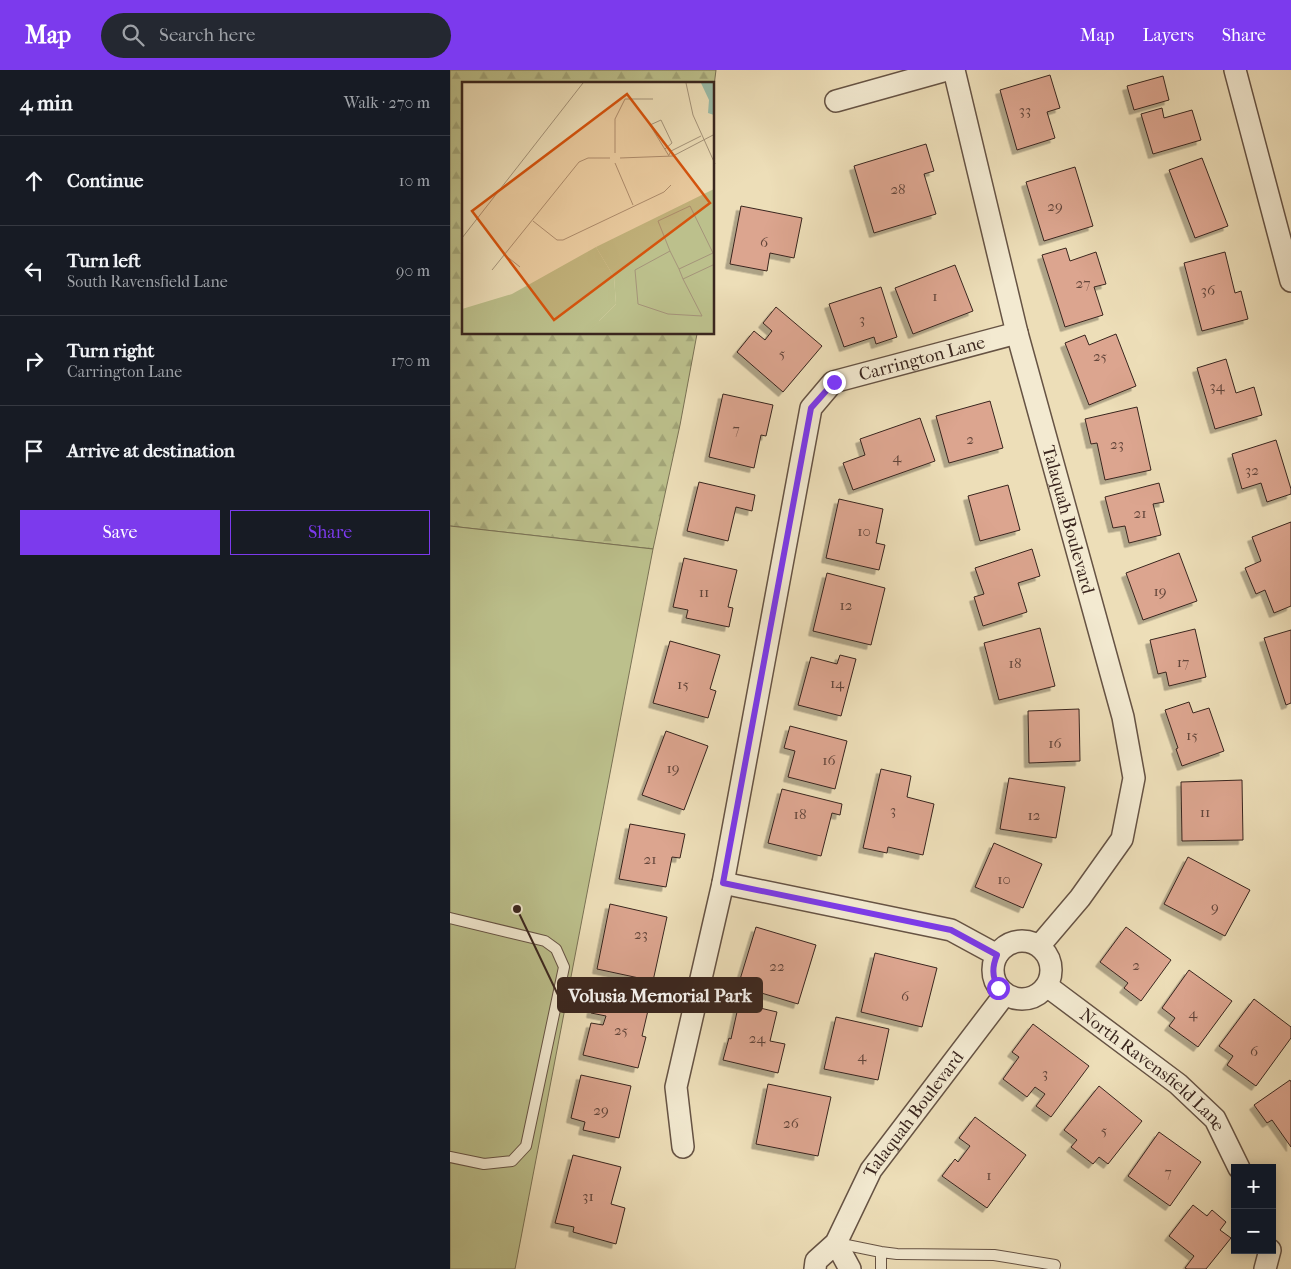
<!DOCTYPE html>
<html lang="en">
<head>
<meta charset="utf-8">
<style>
  :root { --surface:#171b24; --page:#242831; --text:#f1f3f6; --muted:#9ea1a6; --line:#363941; --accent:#7c3aed }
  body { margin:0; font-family:"IM FELL French Canon",serif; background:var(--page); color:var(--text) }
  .controls { position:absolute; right:15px; bottom:15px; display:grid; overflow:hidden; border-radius:0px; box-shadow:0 2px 12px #0003 }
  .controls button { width:45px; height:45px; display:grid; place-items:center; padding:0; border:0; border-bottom:1px solid var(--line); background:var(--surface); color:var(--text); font:25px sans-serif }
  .stop { position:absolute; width:15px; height:15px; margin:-11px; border:4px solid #7c3aed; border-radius:50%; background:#fff }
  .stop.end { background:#7c3aed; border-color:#fff; box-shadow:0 1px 5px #0008 }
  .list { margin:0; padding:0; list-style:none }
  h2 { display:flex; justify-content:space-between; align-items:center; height:65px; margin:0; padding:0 20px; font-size:21px }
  h2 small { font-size:16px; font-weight:400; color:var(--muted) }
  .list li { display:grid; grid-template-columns:32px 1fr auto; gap:15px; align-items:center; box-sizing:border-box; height:90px; padding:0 20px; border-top:1px solid var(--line) }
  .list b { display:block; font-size:19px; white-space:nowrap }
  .list p { margin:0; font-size:16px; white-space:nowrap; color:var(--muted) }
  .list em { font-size:16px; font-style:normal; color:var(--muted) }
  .actions { display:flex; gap:10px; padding:15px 20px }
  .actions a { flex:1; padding:11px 0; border:1px solid var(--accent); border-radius:0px; text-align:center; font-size:18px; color:var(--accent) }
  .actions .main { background:var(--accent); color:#fff }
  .icon { flex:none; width:28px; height:28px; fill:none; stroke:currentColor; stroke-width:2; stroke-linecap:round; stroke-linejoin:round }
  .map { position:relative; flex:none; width:841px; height:1199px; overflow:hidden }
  header { display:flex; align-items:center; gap:30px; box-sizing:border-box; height:70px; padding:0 25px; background:var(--accent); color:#fff }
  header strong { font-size:24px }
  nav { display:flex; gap:28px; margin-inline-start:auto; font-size:18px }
  .search { width:350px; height:45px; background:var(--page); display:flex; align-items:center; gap:12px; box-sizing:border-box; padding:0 18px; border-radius:28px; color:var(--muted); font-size:19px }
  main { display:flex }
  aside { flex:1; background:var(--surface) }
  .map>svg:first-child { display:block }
  .forest { fill:url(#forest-firs); stroke:#7a7255 }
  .green { fill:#bcc08c; stroke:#7a7255 }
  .building { fill:#dca58f; stroke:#39251e; filter:url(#shadow) }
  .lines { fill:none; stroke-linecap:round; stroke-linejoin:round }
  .service-casing { stroke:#665344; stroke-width:12 }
  .minor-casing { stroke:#665344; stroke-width:24 }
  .service { stroke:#f3ead1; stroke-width:10 }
  .minor { stroke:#f3ead1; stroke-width:21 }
  .route { stroke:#7c3aed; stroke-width:6 }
  .labels { text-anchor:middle; stroke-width:5; stroke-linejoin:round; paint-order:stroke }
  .number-label { font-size:15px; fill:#62453a }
  .street-label { font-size:18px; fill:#39251e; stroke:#f3ead1 }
  .inset-road { fill:none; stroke:#a5947a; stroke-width:1 }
  .view { fill:#d6540e; fill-opacity:0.15; stroke:#d6540e; stroke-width:2.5 }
  .inset-edge { fill:none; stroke:#39251e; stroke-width:2.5 }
  .leader { fill:none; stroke:#39251e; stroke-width:2 }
  .callout-dot { fill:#39251e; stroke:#f3ead1; stroke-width:2 }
  .callout { fill:#39251e; stroke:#39251e; stroke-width:2 }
  .callout-label { font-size:19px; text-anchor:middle; font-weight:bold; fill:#fff }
</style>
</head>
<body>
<header>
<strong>Map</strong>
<div class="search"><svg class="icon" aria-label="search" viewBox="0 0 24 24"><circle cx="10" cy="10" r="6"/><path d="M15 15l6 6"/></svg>Search here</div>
<nav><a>Map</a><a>Layers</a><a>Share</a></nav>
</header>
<main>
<aside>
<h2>4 min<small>Walk · 270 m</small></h2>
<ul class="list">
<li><svg class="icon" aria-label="ahead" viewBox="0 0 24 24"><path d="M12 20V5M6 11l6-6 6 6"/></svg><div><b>Continue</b></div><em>10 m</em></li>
<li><svg class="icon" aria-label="left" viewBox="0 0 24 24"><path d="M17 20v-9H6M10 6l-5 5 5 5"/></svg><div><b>Turn left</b><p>South Ravensfield Lane</p></div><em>90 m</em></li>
<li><svg class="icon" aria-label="right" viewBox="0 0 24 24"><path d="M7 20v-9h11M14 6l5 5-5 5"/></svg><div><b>Turn right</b><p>Carrington Lane</p></div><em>170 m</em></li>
<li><svg class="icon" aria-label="arrive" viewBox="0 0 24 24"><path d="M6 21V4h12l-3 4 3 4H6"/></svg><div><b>Arrive at destination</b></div></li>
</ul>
<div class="actions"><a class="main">Save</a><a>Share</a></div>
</aside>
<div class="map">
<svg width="841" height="1199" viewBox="0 0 841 1199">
  <defs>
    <pattern id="forest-firs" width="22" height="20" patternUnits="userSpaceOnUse" patternTransform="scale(1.25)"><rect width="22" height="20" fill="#bcc08c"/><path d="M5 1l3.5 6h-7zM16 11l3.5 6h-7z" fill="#a2a578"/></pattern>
    <filter id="shadow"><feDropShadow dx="-4.5" dy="4.5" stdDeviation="0" flood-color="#0004"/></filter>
  </defs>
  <rect width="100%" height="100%" fill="#eddeb8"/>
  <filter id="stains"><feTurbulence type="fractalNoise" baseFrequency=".004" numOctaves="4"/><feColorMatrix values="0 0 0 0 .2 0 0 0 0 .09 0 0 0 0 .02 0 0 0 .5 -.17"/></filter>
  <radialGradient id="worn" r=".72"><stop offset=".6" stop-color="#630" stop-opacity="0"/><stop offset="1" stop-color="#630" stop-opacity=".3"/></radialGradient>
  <!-- forest -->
  <path class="forest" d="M0,0h266l-2,16v-2h-250v250h233l-17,91 -27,124 -203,-23z"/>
  <!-- green -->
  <path class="green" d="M0,456l203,23 -138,720h-65z"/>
  <!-- building -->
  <path class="building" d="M600,5l10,33 -13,4 8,26 -38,12 -17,-60z
    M713,6l6,24 -35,10 -7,-24z
    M712,38l2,10 28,-8 9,30 -48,14 -12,-40z
    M476,74l8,27 -10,3 12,40 -62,19 -20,-67z
    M752,88l26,68 -33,12 -26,-68z
    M625,97l18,59 -49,15 -18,-59z
    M291,136l61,12 -8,40 -24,-5 -3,18 -37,-7z
    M616,178l4,13 26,-9 10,32 -12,3 9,28 -38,12 -23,-72z
    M775,182l10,41 6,-2 7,28 -46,12 -18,-68z
    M505,195l18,46 -60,23 -18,-46z
    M431,217l16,50 -21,7 -2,-7 -30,10 -15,-43z
    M326,237l46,39 -39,46 -46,-40 17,-21 11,9 7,-9 -9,-8z
    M666,264l20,52 -47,19 -24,-62 20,-8 4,10z
    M776,289l10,34 18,-6 8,28 -47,14 -18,-61z
    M273,324l50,11 -7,31 -5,-1 -7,33 -45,-11z
    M540,331l13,47 -54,15 -13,-47z
    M687,337l14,63 -46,10 -8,-37 -6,1 -6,-25z
    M470,348l15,43 -82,29 -10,-27 22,-8 -5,-16z
    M826,370l15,49v5l-24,8 -6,-19 -19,6 -10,-35z
    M249,412l56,13 -3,16 -16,-4 -8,34 -41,-10z
    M709,413l5,19 -11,2 8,31 -32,8 -4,-17 -12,2 -8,-31z
    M558,415l12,45 -40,11 -12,-45z
    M389,429l44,10 -7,34 9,2 -6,25 -53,-12z
    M841,452v84l-17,7 -9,-23 -9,4 -11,-26 16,-7 -9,-24z
    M582,479l8,27 -22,7 9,29 -44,14 -9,-29 10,-3 -9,-26z
    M729,483l18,48 -54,19 -17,-47z
    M234,488l53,12 -9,37 5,1 -4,19 -43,-9 2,-8 -15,-3z
    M377,503l58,15 -14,57 -58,-14z
    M590,558l15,58 -56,14 -15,-57z
    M745,559l11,48 -37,9 -3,-14 -8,2 -8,-34z
    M841,560v73l-5,2 -22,-67z
    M220,571l50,14 -10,34 6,2 -8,27 -55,-15z
    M390,585l16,4 -15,57 -43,-11 13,-48 26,7z
    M739,632l4,11 16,-5 15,43 -42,15 -6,-17 2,-1 -13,-38z
    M629,639l1,52 -51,2 -1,-52z
    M340,656l57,15 -12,48 -47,-12 7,-26 -11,-3z
    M216,661l42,15 -24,64 -42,-15z
    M431,699l30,7 -4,21 27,7 -11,51 -35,-8 -1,6 -24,-5z
    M559,708l56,9 -9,51 -56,-9z
    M792,710l1,60 -61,1 -1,-59z
    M332,719l60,15 -2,11 -8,-2 -11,43 -53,-13z
    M180,754l55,10 -5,24 -8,-1 -6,30 -47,-8z
    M544,773l48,21 -19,44 -48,-21z
    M738,787l62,33 -25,46 -61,-32z
    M160,834l57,13 -14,64 -56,-12z
    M306,857l60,18 -18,59 -60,-18z
    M676,857l45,33 -30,41 -17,-13 4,-5 -28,-21z
    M425,883l62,15 -15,59 -61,-15z
    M739,900l43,31 -34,46 -29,-21 6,-8 -13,-10z
    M147,919l53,13 -8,34 4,1 -8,31 -55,-13 8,-32 12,2 3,-9 -15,-3z
    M804,929l37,28v11l-35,48 -29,-21 6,-9 -14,-10z
    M289,933l38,9 -7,29 15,3 -7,29 -55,-13 6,-22 2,1z
    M386,947l53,12 -11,51 -54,-11z
    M583,954l56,42 -38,51 -15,-11 9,-12 -10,-7 -8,10 -24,-18 16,-22 -7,-5z
    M131,1005l50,11 -12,52 -36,-8 2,-8 -14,-4z
    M840,1010l1,2v65l-19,-27 -5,3 -13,-18z
    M318,1014l63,13 -13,59 -62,-12z
    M649,1016l43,35 -34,43 -9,-7 -6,7 -22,-17 6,-7 -13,-10z
    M525,1047l51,38 -39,53 -45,-32 13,-17 3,3 12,-16 -11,-8z
    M709,1062l42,30 -31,44 -42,-30z
    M123,1085l48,12 -10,37 14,4 -9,36 -43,-12 1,-5 -19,-4z
    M743,1135l14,11 5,-6 14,12 -6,8 11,8 -25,31h-19l-2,-1 9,-12 -25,-20z"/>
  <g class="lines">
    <!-- service casing -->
    <g class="service-casing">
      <path id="service" d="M0,848l95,23 11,8 8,18 -38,179 -14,15 -28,3 -34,-7
        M387,1173l44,9 16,2 97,1 61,10 -1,4
        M431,1199v-17"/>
    </g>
    <!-- minor casing -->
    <g class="minor-casing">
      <g id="minor">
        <path id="s1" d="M504,0l63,263 106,384 11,61 -12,61 -42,59 -40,47"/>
        <path d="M785,0l56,211"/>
        <path d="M386,31l111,-31"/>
        <path d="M273,813l228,47 46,25"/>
        <circle cx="572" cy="900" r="29"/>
        <path id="s2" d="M597,916l131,98 37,35 24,49"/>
        <path id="s3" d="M233,1077l-7,-60 47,-204 88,-475 22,-26 184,-49"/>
        <path d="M386,1173l14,26"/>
        <path id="s4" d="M365,1199l1,-8 20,-18 35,-73 134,-176"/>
        <path d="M815,1199l5,-19"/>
      </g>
    </g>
    <!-- service -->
    <use href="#service" class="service"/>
    <!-- minor -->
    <use href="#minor" class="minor"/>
  </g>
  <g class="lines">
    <!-- route -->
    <path class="route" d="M384,312l-23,26 -88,475 228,47 46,25c-5,12 -5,21 1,33"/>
  </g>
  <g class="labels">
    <!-- number labels -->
    <g class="number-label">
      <text x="575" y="45">33</text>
      <text x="448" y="124">28</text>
      <text x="605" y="141">29</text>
      <text x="314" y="177">6</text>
      <text x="633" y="218">27</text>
      <text x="758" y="225">36</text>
      <text x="485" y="231">1</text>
      <text x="412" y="254">3</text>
      <text x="332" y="288">5</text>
      <text x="650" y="291">25</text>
      <text x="767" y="321">34</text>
      <text x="286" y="364">7</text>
      <text x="520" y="374">2</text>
      <text x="667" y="379">23</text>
      <text x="447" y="392">4</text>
      <text x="802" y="405">32</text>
      <text x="690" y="448">21</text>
      <text x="414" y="466">10</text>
      <text x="710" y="526">19</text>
      <text x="254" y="527">11</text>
      <text x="396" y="540">12</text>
      <text x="733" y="597">17</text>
      <text x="565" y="598">18</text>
      <text x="387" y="618">14</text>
      <text x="233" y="619">15</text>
      <text x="742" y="670">15</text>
      <text x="605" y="678">16</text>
      <text x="379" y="695">16</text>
      <text x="223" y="703">19</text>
      <text x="443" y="745">3</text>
      <text x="755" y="747">11</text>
      <text x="350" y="749">18</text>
      <text x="584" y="750">12</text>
      <text x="200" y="794">21</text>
      <text x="554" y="814">10</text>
      <text x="765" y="842">9</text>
      <text x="191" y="869">23</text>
      <text x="686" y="900">2</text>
      <text x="327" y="901">22</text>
      <text x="455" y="931">6</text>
      <text x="743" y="948">4</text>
      <text x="171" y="965">25</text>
      <text x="307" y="973">24</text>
      <text x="804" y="986">6</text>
      <text x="412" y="991">4</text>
      <text x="595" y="1008">3</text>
      <text x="151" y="1045">29</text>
      <text x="341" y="1058">26</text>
      <text x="654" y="1065">5</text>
      <text x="718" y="1107">7</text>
      <text x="539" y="1110">1</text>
      <text x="138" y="1131">31</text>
    </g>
    <!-- street labels -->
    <g class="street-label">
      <text dy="6" stroke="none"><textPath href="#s3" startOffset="879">Carrington Lane</textPath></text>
      <text dy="6" stroke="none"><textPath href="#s1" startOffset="464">Talaquah Boulevard</textPath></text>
      <text dy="6" stroke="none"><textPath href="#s2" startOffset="135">North Ravensfield Lane</textPath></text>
      <text dy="6" stroke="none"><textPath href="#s4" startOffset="186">Talaquah Boulevard</textPath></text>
    </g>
  </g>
  <!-- overview -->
  <g transform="translate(12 12)">
    <rect width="252" height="252" fill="#eddeb8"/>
    <path d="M134,165l18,30 2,27 -17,17v13h-137v-25l50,-15z" fill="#bcc08c"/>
    <path d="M252,107v145h-115v-13l17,-17 -2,-27 -18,-30z" fill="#bcc08c"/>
    <path d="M239,1h13v32l-6,-2 1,-13z" fill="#9abdaa"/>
    <path class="inset-road" d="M224,1l7,32 22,49M203,67l7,-6 -11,-23 -11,5 19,31M153,71v-34l10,-20h28M207,73l2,-4 30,-15M158,76l53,-2 42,-22M153,81l18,42M71,139l24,19h6l101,-48 7,-7M0,156l121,-155M208,169l-12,-30 32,-15 23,47 -34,16 4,10 32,-15M43,173l15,12M217,187l-9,-18 -35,19 3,34 30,10 34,2 -19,-37M30,188l87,-108 9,-4h22"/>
    <path class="view" d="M165,12l83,109 -156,117 -82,-109z"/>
    <rect width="252" height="252" class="inset-edge"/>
  </g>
  <!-- callouts -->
  <path class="leader" d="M67 839L108 925"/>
  <circle class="callout-dot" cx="67" cy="839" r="5"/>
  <rect class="callout" x="108" y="908" width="204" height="34" rx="5"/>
  <g class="callout-label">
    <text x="210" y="932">Volusia Memorial Park</text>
  </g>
  <rect width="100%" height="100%" filter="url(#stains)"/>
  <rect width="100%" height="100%" fill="url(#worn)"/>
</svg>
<div class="controls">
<button>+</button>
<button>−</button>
</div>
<div class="stop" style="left:548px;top:918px"></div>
<div class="stop end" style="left:384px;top:312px"></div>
</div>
</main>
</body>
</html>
